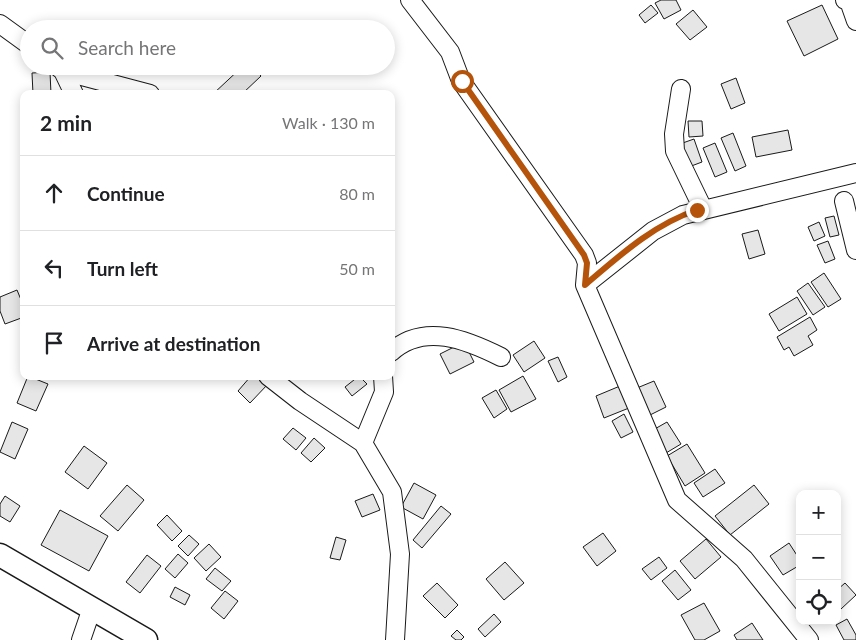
<!DOCTYPE html>
<html lang="en">
<head>
<meta charset="utf-8">
<style>
  :root { --surface:#fff; --page:#f2f2f2; --text:#202124; --muted:#757577; --line:#e0e0e0 }
  body { margin:0; font-family:Lato,sans-serif; background:var(--page); color:var(--text) }
  .controls { position:absolute; right:15px; bottom:15px; display:grid; overflow:hidden; border-radius:10px; box-shadow:0 2px 12px #0003 }
  .controls button { width:45px; height:45px; display:grid; place-items:center; padding:0; border:0; border-bottom:1px solid var(--line); background:var(--surface); color:var(--text); font:25px sans-serif }
  .stop { position:absolute; width:15px; height:15px; margin:-11px; border:4px solid #b45309; border-radius:50%; background:#fff }
  .stop.end { background:#b45309; border-color:#fff; box-shadow:0 1px 5px #0008 }
  .list { margin:0; padding:0; list-style:none }
  h2 { display:flex; justify-content:space-between; align-items:center; height:65px; margin:0; padding:0 20px; font-size:21px }
  h2 small { font-size:16px; font-weight:400; color:var(--muted) }
  .list li { display:grid; grid-template-columns:32px 1fr auto; gap:15px; align-items:center; box-sizing:border-box; height:75px; padding:0 20px; border-top:1px solid var(--line) }
  .list b { display:block; font-size:19px; white-space:nowrap }
  .list em { font-size:16px; font-style:normal; color:var(--muted) }
  .icon { flex:none; width:28px; height:28px; fill:none; stroke:currentColor; stroke-width:2; stroke-linecap:round; stroke-linejoin:round }
  .map { position:relative; flex:none; width:856px; height:640px; overflow:hidden }
  .search { position:absolute; background:var(--surface); box-shadow:0 2px 12px #0003; left:20px; top:20px; width:375px; height:55px; display:flex; align-items:center; gap:12px; box-sizing:border-box; padding:0 18px; border-radius:28px; color:var(--muted); font-size:19px }
  .panel { position:absolute; background:var(--surface); box-shadow:0 2px 12px #0003; left:20px; top:90px; width:375px; height:290px; border-radius:10px }
  .map>svg:first-child { display:block }
  .building { fill:#e6e6e6; stroke:#1a1a1a }
  .lines { fill:none; stroke-linecap:round; stroke-linejoin:round }
  .minor-casing { stroke:#1a1a1a; stroke-width:20 }
  .tertiary-casing { stroke:#1a1a1a; stroke-width:25 }
  .minor { stroke:#fff; stroke-width:18 }
  .tertiary { stroke:#fff; stroke-width:22 }
  .route { stroke:#b45309; stroke-width:6 }
</style>
</head>
<body>
<div class="map">
<svg width="856" height="640" viewBox="0 0 856 640">
  <rect width="100%" height="100%" fill="#fff"/>
  <!-- building -->
  <path class="building" d="M661,0h15l5,10 -17,9 -9,-16z
    M651,5l7,8 -13,10 -6,-8z
    M822,5l16,34 -34,17 -17,-35z
    M693,10l14,17 -17,13 -14,-16z
    M243,66h9l9,10 -19,18h-29z
    M50,72l1,22h-18l-1,-21z
    M736,78l9,25 -14,6 -10,-25z
    M688,121h14l1,15 -14,1z
    M788,130l4,20 -36,7 -4,-20z
    M733,133l13,33 -11,5 -14,-33z
    M694,139l8,23 -16,6 -9,-23z
    M715,143l12,29 -12,5 -12,-29z
    M834,216l5,19 -9,2 -5,-19z
    M819,222l6,14 -11,5 -6,-14z
    M758,230l7,24 -16,5 -7,-25z
    M828,241l7,18 -10,4 -8,-18z
    M824,273l17,26 -13,8 -17,-25z
    M808,283l17,24 -12,8 -16,-24z
    M17,290l7,17v10l-19,7 -5,-13v-14z
    M797,297l10,17 -28,17 -10,-17z
    M810,317l7,13 -9,6 5,9 -19,11 -5,-9 -5,3 -7,-13z
    M534,341l11,17 -21,14 -11,-17z
    M464,342l10,20 -24,12 -10,-20z
    M558,357l9,20 -9,5 -10,-21z
    M28,376l20,8 -12,27 -19,-8z
    M251,376h9l8,8 -18,19 -12,-12z
    M359,376l8,8 -15,12 -7,-9z
    M523,376l13,23 -25,13 -12,-22z
    M654,381l12,26 -16,8 -13,-27z
    M620,386l9,22 -25,10 -8,-22z
    M496,390l11,19 -13,9 -12,-20z
    M624,414l9,18 -12,6 -9,-17z
    M12,422l16,7 -13,30 -15,-7z
    M667,422l14,22 -15,9 -13,-23z
    M293,428l13,10 -10,12 -13,-11z
    M314,438l11,10 -14,14 -10,-9z
    M687,444l18,29 -20,13 -18,-30z
    M84,446l23,17 -19,26 -23,-17z
    M715,469l10,14 -22,14 -9,-14z
    M414,483l22,12 -13,24 -22,-12z
    M127,485l17,15 -26,31 -18,-15z
    M754,485l15,19 -39,31 -15,-19z
    M373,494l7,16 -18,7 -7,-16z
    M5,496l15,10 -10,16 -10,-6v-12z
    M441,506l10,8 -29,34 -9,-8z
    M60,510l48,26 -19,35 -48,-26z
    M167,515l15,16 -10,10 -15,-16z
    M603,533l13,18 -19,15 -14,-19z
    M189,535l10,9 -11,12 -10,-10z
    M336,537l10,3 -6,20 -10,-2z
    M706,539l15,18 -26,22 -15,-18z
    M789,543l11,17v5l-17,10 -13,-19z
    M209,544l12,13 -15,14 -12,-13z
    M178,554l10,9 -13,15 -10,-9z
    M147,555l14,11 -21,27 -14,-11z
    M659,557l8,11 -16,12 -9,-11z
    M505,562l19,21 -20,17 -18,-21z
    M215,568l16,13 -9,10 -16,-12z
    M675,570l16,20 -13,10 -16,-19z
    M437,583l21,22 -13,13 -22,-22z
    M845,583l11,12 -15,14 -4,-4v-15z
    M175,587l15,8 -5,10 -15,-8z
    M225,591l13,10 -14,18 -13,-11z
    M704,603l16,28 -16,9h-9l-14,-25z
    M494,614l7,8 -16,15 -7,-8z
    M847,619l9,16v5h-12l-8,-15z
    M752,623l11,17h-26l-3,-5z
    M457,630l7,7 -3,3h-5l-5,-4z"/>
  <g class="lines">
    <!-- minor casing -->
    <g class="minor-casing">
      <path id="minor" d="M410,0l40,52 11,29 123,174 3,8 -2,22 92,215 67,59 65,81
        M845,0l4,1 7,20
        M0,24l29,21
        M58,67l5,4 11,23
        M63,71l87,23
        M681,89l-7,45 1,17 28,58
        M844,201l12,49
        M585,285l68,-54 30,-16 173,-42
        M391,352c33,-30 76,-12 110,5
        M268,376l32,25 63,42 29,49 8,62 -5,86
        M363,443l21,-51 -1,-16
        M81,640l11,-32"/>
    </g>
    <!-- tertiary casing -->
    <g class="tertiary-casing">
      <path id="tertiary" d="M0,555l146,85"/>
    </g>
    <!-- minor -->
    <use href="#minor" class="minor"/>
    <!-- tertiary -->
    <use href="#tertiary" class="tertiary"/>
  </g>
  <g class="lines">
    <!-- route -->
    <path class="route" d="M462,81l122,174 3,8 -2,22c34,-29 69,-61 112,-75"/>
  </g>
</svg>
<div class="controls">
<button>+</button>
<button>−</button>
<button><svg class="icon" aria-label="locate" viewBox="0 0 24 24"><circle cx="12" cy="12" r="6"/><path d="M12 2v4M12 18v4M2 12h4M18 12h4"/></svg></button>
</div>
<div class="stop" style="left:462px;top:81px"></div>
<div class="stop end" style="left:697px;top:210px"></div>
<div class="search"><svg class="icon" aria-label="search" viewBox="0 0 24 24"><circle cx="10" cy="10" r="6"/><path d="M15 15l6 6"/></svg>Search here</div>
<section class="panel">
<h2>2 min<small>Walk · 130 m</small></h2>
<ul class="list">
<li><svg class="icon" aria-label="ahead" viewBox="0 0 24 24"><path d="M12 20V5M6 11l6-6 6 6"/></svg><div><b>Continue</b></div><em>80 m</em></li>
<li><svg class="icon" aria-label="left" viewBox="0 0 24 24"><path d="M17 20v-9H6M10 6l-5 5 5 5"/></svg><div><b>Turn left</b></div><em>50 m</em></li>
<li><svg class="icon" aria-label="arrive" viewBox="0 0 24 24"><path d="M6 21V4h12l-3 4 3 4H6"/></svg><div><b>Arrive at destination</b></div></li>
</ul>
</section>
</div>
</body>
</html>
